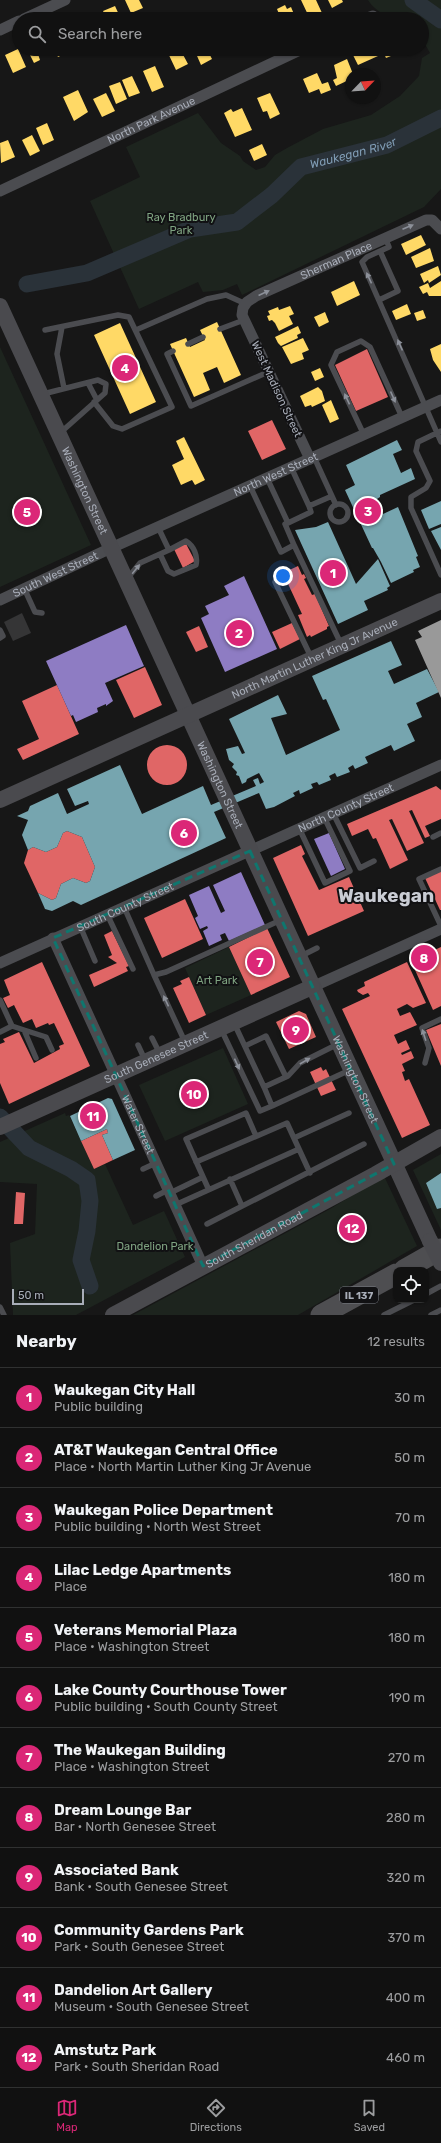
<!DOCTYPE html>
<html lang="en">
<head>
<meta charset="utf-8">
<style>
  :root { --surface:#111; --page:#1a1a1a; --text:#f1f3f6; --muted:#9c9d9f; --line:#303131; --accent:#db2777 }
  body { margin:0; font-family:Rubik,sans-serif; background:var(--page); color:var(--text) }
  .controls { position:absolute; right:12px; bottom:12px; display:grid; overflow:hidden; border-radius:8px; box-shadow:0 1px 3px #0004 }
  .controls button { width:36px; height:36px; display:grid; place-items:center; padding:0; border:0; border-bottom:1px solid var(--line); background:var(--surface); color:var(--text); font:20px sans-serif }
  .compass { position:absolute; left:345px; top:68px; width:36px; height:36px; border-radius:50%; background:var(--surface); box-shadow:0 1px 3px #0004; rotate:65deg }
  .scale { position:absolute; left:12px; bottom:10px; width:72px; box-sizing:border-box; padding-left:4px; border:2px solid #a8adb8; border-top:0; font-size:11px; line-height:14px; white-space:nowrap; color:#a8adb8; -webkit-text-stroke:3px #111113; paint-order:stroke }
  .you { position:absolute; left:283px; top:576px; width:14px; height:14px; margin:-10px; border:3px solid #fff; border-radius:50%; background:#1a73e8; box-shadow:0 0 0 6px #1a73e833 }
  .badge { display:grid; place-items:center; width:26px; height:26px; border-radius:50%; background:var(--accent); color:#fff; font-size:13px; font-weight:700 }
  .pin { position:absolute; translate:-50% -50%; border:2px solid #fff; box-shadow:0 1px 4px #0006 }
  .list { margin:0; padding:0; list-style:none }
  h2 { display:flex; justify-content:space-between; align-items:center; height:52px; margin:0; padding:0 16px; font-size:17px }
  h2 small { font-size:13px; font-weight:400; color:var(--muted) }
  .list li { display:grid; grid-template-columns:26px 1fr auto; gap:12px; align-items:center; box-sizing:border-box; height:60px; padding:0 16px; border-top:1px solid var(--line) }
  .list b { display:block; font-size:15px; white-space:nowrap }
  .list p { margin:0; font-size:13px; white-space:nowrap; color:var(--muted) }
  .list em { font-size:13px; font-style:normal; color:var(--muted) }
  .icon { flex:none; width:22px; height:22px; fill:none; stroke:currentColor; stroke-width:2; stroke-linecap:round; stroke-linejoin:round }
  .map { position:relative; flex:none; width:441px; height:1315px; overflow:hidden }
  .search { position:absolute; background:var(--surface); box-shadow:0 1px 3px #0004; left:12px; right:12px; top:12px; height:44px; display:flex; align-items:center; gap:10px; box-sizing:border-box; padding:0 14px; border-radius:22px; color:var(--muted); font-size:15px }
  .sheet { height:772px; background:var(--surface) }
  nav { display:flex; justify-content:space-around; align-items:center; box-sizing:border-box; height:56px; border-top:1px solid var(--line); background:var(--surface); font-size:11px; color:var(--muted) }
  nav a { display:grid; justify-items:center; gap:2px }
  nav .on { color:var(--accent) }
  .map>svg:first-child { display:block }
  .green { fill:#1d241e }
  .homes { fill:#ffd966 }
  .shops { fill:#e06666 }
  .offices { fill:#8e7cc3 }
  .public { fill:#76a5af }
  .industry { fill:#999 }
  .lines { fill:none; stroke-linecap:round; stroke-linejoin:round }
  .river { stroke:#2a3239; stroke-width:17 }
  .building { fill:#353536 }
  .lane { stroke:#4b4c50; stroke-width:5.5 }
  .street { stroke:#4b4c50; stroke-width:11 }
  .secondary { stroke:#4a4a4e; stroke-width:16 }
  .highway { stroke:#4e4e51; stroke-width:21 }
  .secondary-bridge { stroke:#4a4a4e; stroke-width:16 }
  .oneway { fill:#8c9099 }
  .marked { fill:none; stroke:#0f766e; stroke-width:3; stroke-dasharray:8 5; stroke-linejoin:round }
  .labels { text-anchor:middle; stroke-width:4; stroke-linejoin:round; paint-order:stroke }
  .shield { fill:#111113; stroke:#7b7e86; stroke-width:1 }
  .shield-label { font-size:10px; font-weight:bold; fill:#a8adb8 }
  .street-label { font-size:11px; fill:#a8adb8; stroke:#111113 }
  .park-label { font-size:11px; fill:#7fa381; stroke:#111113 }
  .water-label { font-size:12px; font-style:italic; fill:#7f9bb3; stroke:#111113 }
  .town-label { font-size:19px; font-weight:bold; fill:#c9ccd4; stroke:#111113 }
</style>
</head>
<body>
<div class="map">
<svg width="441" height="1315" viewBox="0 0 441 1315">
  <rect width="100%" height="100%" fill="#171717"/>
  <!-- green -->
  <path class="green" d="M368,0h73v189l-17,18 -182,88 -5,-11 -14,6 -20,2 -5,-10 -59,27 -49,-108 50,-24 -14,-30 72,-34 23,30 19,13 3,5 13,9 9,-3 10,-12 12,-7 36,-19 48,-14 29,-19 19,-20 3,-18 8,-5 -8,-14v-20h-11l-7,-3 -4,3c-11,0 -26,-9 -32,-19z
    M0,347l91,198 -91,42z
    M229,947l22,48 -45,20 -21,-47z
    M223,1048l25,56 -83,37 -26,-56z
    M65,1113l1,3 3,-1 25,54 11,-5 28,61 31,-14 21,46 -109,58h-63l-3,-72 25,-9 2,-50 -37,-2v-40z
    M441,1154v76l-28,-60z
    M384,1176l33,70 -119,69h-165l197,-106z"/>
  <!-- homes -->
  <path class="homes" d="M125,0h14l4,8 -12,5z
    M301,0h15l6,13 -12,6z
    M328,0h14l1,2 -11,6z
    M285,5l2,4 4,-2 5,12h-15l-4,-10z
    M115,6l6,13h-14l-4,-8z
    M268,12l2,4 4,-1 2,4h-15l-1,-3z
    M98,13l3,6h-13v-1z
    M18,49l8,18 -13,6 -8,-18z
    M27,49h18v2l-7,3 2,6 -6,3z
    M54,49h13l2,3 -11,5z
    M170,49h10l8,15 -12,6 -9,-19z
    M194,49h13l5,10 -11,6z
    M362,49h13l3,7 -20,9 -6,-12z
    M382,49h12l2,5 -10,4z
    M347,59l6,15h-2v5l-15,7 -3,-6 4,-2 -3,-13z
    M155,66l9,21 -12,5 -9,-21z
    M317,73l5,11 6,-2 3,8 -10,4 -2,-5 -10,4 -6,-14z
    M132,76l8,17 -11,4 -7,-17z
    M120,82l7,17 -11,5 -7,-18z
    M78,90l10,22 -14,9 -11,-24z
    M106,93l9,18 -13,6 -9,-18z
    M270,93l10,21 -10,5 -3,-8 -4,1 -6,-14z
    M242,108l10,22 -17,7 -11,-24 7,-4 2,3z
    M47,123l7,17 -11,5 -7,-17z
    M32,135l8,16 -10,5 -8,-16z
    M8,140l7,17 -14,6 -1,-20z
    M262,144l5,11 -13,6 -5,-11z
    M421,235l5,10 -20,10 -5,-11z
    M430,248l4,13 -18,7 -5,-11z
    M438,266l3,9 -12,8 -1,-3 -4,3 -4,-9z
    M354,281l6,14 -23,11 -6,-14z
    M441,281v15h-12l-2,-4 -4,2 -4,-7 9,-4 2,5z
    M407,304l4,10 -15,6 -4,-9z
    M290,306l4,8 -5,2 4,8 -14,7 -4,-8 -3,-3 -3,1 -2,-5 3,-1 -2,-4 10,-4 1,3z
    M423,310l3,8 -9,3 -3,-8z
    M325,312l4,10 -10,5 -5,-10z
    M217,322l24,53 -17,8 -7,-16 -14,6 7,17 -16,7 -24,-53 16,-6 4,9 15,-7 -5,-10z
    M120,323l36,79 -26,12 -36,-79z
    M298,326l3,7 -4,2 1,3 -17,8 -3,-3 -3,-6z
    M303,338l6,12 -7,3 2,6 -13,5 -9,-17z
    M441,344v28l-8,-12 -3,-11z
    M320,368l4,9 -9,4 -4,-9z
    M318,387l4,4 3,10 -13,6 -1,-2 -6,2 -5,-11z
    M331,400l8,19 -9,4 -8,-18z
    M184,437l21,43 -10,5 -3,-5 -11,5 -9,-20 12,-6 -8,-18z"/>
  <!-- shops -->
  <path class="shops" d="M367,349l21,48 -32,14 -21,-46z
    M272,420l14,29 -24,11 -14,-29z
    M184,540l11,21 -12,7 -9,-19z
    M298,566l4,9 2,-1 2,4 -2,1 8,16 3,-1 14,32 -2,1v2l-16,8 -1,-2 -3,2 -9,-22 4,-1 -19,-41z
    M292,623l8,16 -20,10 -8,-17z
    M199,626l9,21 -12,5 -10,-20z
    M145,667l17,38 -28,13 -18,-38z
    M57,685l22,49 -56,26 -6,-11 22,-10 -17,-38z
    M147 765a20 20 0 1 1 40 0a20 20 0 1 1-40 0Z
    M436,786l5,4v29l-16,7 5,10 -5,2 -13,-28 -3,1 15,32 -17,8 -15,-32 -3,1 19,40 -18,9 -14,-31 -3,1 -5,-10 -16,7 -5,-12z
    M67,831l15,6 13,30 -5,14 -4,2 -13,-5 -12,6 -5,14 -4,2 -14,-7 -14,-30 4,-13 5,-3 13,5 11,-5 6,-14z
    M301,845l4,9 -3,2 17,34 30,-13 15,34 -56,25 -35,-78z
    M441,871v39h-1l-15,-32z
    M185,899l18,40 -41,19 -18,-40z
    M267,928l23,49 -39,18 -22,-48z
    M112,931l17,35 -3,1 2,4 -34,16 -5,-12 28,-12 -9,-6 4,-2 -8,-20z
    M441,947v59l-8,4 -22,-49z
    M42,962l48,104 -81,38 -9,-21v-39l5,-2 -2,-3 16,-7 15,31 26,-14 -1,-3 5,-2 -10,-21 -5,2 -1,-2 -12,5 -4,-9 -9,4 -9,-18 -6,3 -5,-10 7,-3 -6,-15z
    M407,962l19,41 -13,5 -6,-4 -10,5 3,7 10,-4 7,13 -23,10 4,9 8,-4 4,9 -9,4 1,2 9,-4 3,7 -12,6 3,7 -3,1 3,9 4,-2 21,46 -28,13 -60,-129 28,-13 -2,-3 -5,2 -5,-3 -1,-2 8,-4 -1,-4z
    M189,977l17,38 -17,8 -16,-35 9,-4 -2,-3z
    M299,1011l7,3 10,23 -27,12 -13,-27z
    M441,1024v42l-15,-36z
    M321,1067l2,4 3,-2 10,21 -15,6 -11,-24z
    M107,1129l1,4 -6,2 11,25 -19,9 -13,-28z
    M16,1192l9,1 -2,31h-9z"/>
  <!-- offices -->
  <path class="offices" d="M244,576l33,73 -52,23 -24,-54 8,-4 -4,-8 24,-11 -5,-9z
    M126,625l18,41 -39,17 8,18 -7,5v-2l-9,4 1,4 -22,10 -3,-7 -2,1 -25,-55z
    M329,833l16,36 -14,7 -17,-37z
    M241,872l24,53 -36,16 -4,-8 -5,2 2,5 -13,6 -6,-15 5,-3 -1,-2 -7,3 -5,-11 3,-2 -9,-21 20,-9 12,27 4,-2 -12,-26z"/>
  <!-- public -->
  <path class="public" d="M397,440l5,10 -9,4 8,19 10,-5 4,11 -35,16v2l-3,2 6,15 15,-7 20,49 -2,1 4,10 -7,3 1,2 -23,11 -10,-21 -8,-14h-1l-27,-58 10,-5 -9,-20z
    M441,501v23l-12,5 -8,-19z
    M328,522l28,62 22,-25 12,27 -3,2 1,2 -24,11 4,9 -30,14 -43,-94 21,-3z
    M441,527v23l-10,-19z
    M391,641l11,24 -14,6 6,13 33,-15 12,23 -23,11 6,14 -15,7 8,17 -21,10 -3,-6 -26,12 3,6 -13,6 -2,-4 -5,3 2,4 -13,5 -2,-4 -6,3 2,4 -12,5 -2,-3 -6,2 2,4 -13,6 -1,-4 -6,3 2,3 -21,11 -8,2 -7,-16 -45,19 12,26 -145,67 -8,-4 -21,10 -7,-2 -7,-16 14,7 4,-2 5,-14 12,-6 13,5 4,-2 5,-14 -13,-30 -15,-6 -4,2 -6,14 -11,5 -13,-5 -5,3 -6,-15 6,-15 -11,-4 11,-5 2,-5 28,-13 9,21 22,-10 -1,-3 -13,5 -8,-17 53,-24 22,49 61,-28 8,19 45,-19 -3,-6 5,-2 2,6 4,-2 -5,-9 -12,6 -1,3 -4,2 -3,-8 -3,-1 1,-3 -5,-5 2,-3 -5,-4 -3,-11 12,-3 4,8 3,-1 -16,-34 49,-24 9,19 -16,4 15,37 54,-25 -14,-31 -3,1 -11,-24z
    M108,1098l4,1 23,51 -22,10 -11,-25 6,-2 -1,-4 -26,12 -11,-25z
    M441,1173v35l-4,1 -11,-26z"/>
  <!-- industry -->
  <path class="industry" d="M441,620v78l-26,-58 7,-3 -4,-6z"/>
  <g class="lines">
    <!-- river -->
    <g class="river">
      <path d="M413,0l28,20"/>
      <path id="s1" d="M27,284l60,-11 103,-44 47,-7 35,-27 29,-28 86,-22 54,-27"/>
      <path d="M0,1117l29,31 42,21 16,11 3,21 -3,30 -6,29 9,26"/>
    </g>
  </g>
  <!-- building -->
  <path class="building" d="M22,613l9,20 -18,8 -9,-19z"/>
  <g class="lines">
    <!-- lane -->
    <path class="lane" d="M385,237l4,10 -22,10 -5,5 79,180
      M379,300l19,-9 -18,-40
      M62,327l-5,27 7,34
      M220,329l24,-9
      M45,330l73,-15 11,2 43,90 -50,22 -9,-3 -19,-24
      M136,330l71,-31 19,-4 20,9
      M188,344l15,-7
      M173,351l-6,3 24,52 77,-34
      M88,383l9,17
      M43,394l55,-14 8,4 -1,9 -45,40
      M441,431l-23,11 -2,9 14,30 -4,7 -15,9v11l30,67
      M364,435l-33,-70 6,-13 24,-11 9,6 32,70
      M314,457l22,48
      M291,467l18,39
      M267,478l21,45 23,-11 -2,-6 23,-10
      M250,486l31,66 13,-7 -9,-21 3,-1
      M330 513a9 9 0 1 1 18 0a9 9 0 1 1-18 0Z
      M294,545l47,99
      M160,554l8,17 6,3 22,-9c2,-9 -2,-19 -10,-24l-17,9
      M127,579l13,-16 29,-13 -11,-23
      M275,582l36,75
      M24,588l11,24 7,1
      M0,630l3,6 -3,2
      M333,813l27,55 14,-7
      M299,828l26,55 25,-12 -26,-54
      M433,837l8,-4
      M441,869l-22,10 22,47
      M124,907l30,68 12,-3 115,-52
      M107,914l26,55
      M80,926l15,35
      M301,956l16,-8
      M154,975l31,67
      M0,1000l12,26
      M234,1023l30,64 24,-11 12,-13 38,-19
      M221,1029l39,82 12,-5
      M24,1030l22,7 6,13
      M0,1032l12,-6 12,4 12,28
      M152,1038l8,16
      M138,1045l7,15
      M245,1046l21,-10 20,41
      M425,1063l4,-15 -7,-20 19,-9
      M264,1087l8,19 78,-36
      M294,1138l55,-25
      M196,1162l91,-39 23,50
      M143,1169l13,-6
      M230,1179l12,27
      M208,1188l-22,-49 60,-26 10,23
      M170,1193l33,-16
      M156,1196l12,-6
      M175,1205l124,-56
      M207,1224l157,-80
      M426,1294l15,-8
      M0,1307l4,8
      M384,1315l30,-15
      M431,1315l10,-5"/>
    <!-- street -->
    <g class="street">
      <path d="M24,19l41,-19"/>
      <path d="M365,19l8,-3"/>
      <path d="M0,30l19,-9"/>
      <path id="s2" d="M0,191l302,-142"/>
      <path id="s3" d="M310,459l-68,-144 1,-7 4,-6 9,-6 170,-76h6l9,9"/>
      <path id="s4" d="M0,600l111,-52 330,-148"/>
      <path id="s5" d="M53,938l150,328"/>
      <path id="s6" d="M0,963l441,-198"/>
      <path d="M312,987l129,-58"/>
    </g>
    <!-- secondary -->
    <g class="secondary">
      <path id="s7" d="M0,306l430,935"/>
      <path id="s8" d="M0,800l441,-199"/>
      <path id="s9" d="M0,1127l312,-140"/>
      <path id="s10" d="M113,1315l263,-141 65,-37"/>
    </g>
    <!-- highway -->
    <path class="highway" d="M404,1270l37,-21
      M321,1315l75,-41"/>
    <!-- secondary-bridge -->
    <path class="secondary-bridge" d="M430,1241l11,22"/>
  </g>
  <!-- one-way arrows -->
  <defs><path id="oneway-solid" d="M-6-.8H1V-3.2L6.5 0L1 3.2V.8H-6Z"/></defs>
  <g class="oneway">
    <use href="#oneway-solid" transform="translate(408 227) rotate(-23)"/>
    <use href="#oneway-solid" transform="translate(369 278) rotate(-115)"/>
    <use href="#oneway-solid" transform="translate(264 293) rotate(-25)"/>
    <use href="#oneway-solid" transform="translate(400 345) rotate(-114)"/>
    <use href="#oneway-solid" transform="translate(393 397) rotate(66)"/>
    <use href="#oneway-solid" transform="translate(347 399) rotate(-115)"/>
    <use href="#oneway-solid" transform="translate(136 569) rotate(-51)"/>
    <use href="#oneway-solid" transform="translate(166 1001) rotate(-115)"/>
    <use href="#oneway-solid" transform="translate(424 1035) rotate(-108)"/>
    <use href="#oneway-solid" transform="translate(305 1061) rotate(-30)"/>
    <use href="#oneway-solid" transform="translate(237 1064) rotate(65)"/>
  </g>
  <!-- marked area -->
  <path class="marked" d="M250,851l144,313 -191,102 -150,-328z"/>
  <g class="labels">
    <!-- shield labels -->
    <rect class="shield" x="340" y="1287" width="38" height="16" rx="3"/>
    <g class="shield-label">
      <text x="359" y="1299">IL 137</text>
    </g>
    <!-- street labels -->
    <g class="street-label">
      <text dy="4" stroke="none"><textPath href="#s2" startOffset="167">North Park Avenue</textPath></text>
      <text dy="4" stroke="none"><textPath href="#s3" startOffset="272">Sherman Place</textPath></text>
      <text transform="translate(277 389) rotate(65)" y="4">West Madison Street</text>
      <text dy="4" stroke="none"><textPath href="#s4" startOffset="303">North West Street</textPath></text>
      <text dy="4" stroke="none"><textPath href="#s7" startOffset="203">Washington Street</textPath></text>
      <text dy="4" stroke="none"><textPath href="#s4" startOffset="61">South West Street</textPath></text>
      <text dy="4" stroke="none"><textPath href="#s8" startOffset="345">North Martin Luther King Jr Avenue</textPath></text>
      <text dy="4" stroke="none"><textPath href="#s7" startOffset="527">Washington Street</textPath></text>
      <text dy="4" stroke="none"><textPath href="#s6" startOffset="379">North County Street</textPath></text>
      <text dy="4" stroke="none"><textPath href="#s6" startOffset="137">South County Street</textPath></text>
      <text dy="4" stroke="none"><textPath href="#s9" startOffset="171">South Genesee Street</textPath></text>
      <text dy="4" stroke="none"><textPath href="#s7" startOffset="851">Washington Street</textPath></text>
      <text dy="4" stroke="none"><textPath href="#s5" startOffset="205">Water Street</textPath></text>
      <text dy="4" stroke="none"><textPath href="#s10" startOffset="160">South Sheridan Road</textPath></text>
    </g>
    <!-- park labels -->
    <g class="park-label">
      <text x="181" y="221">Ray Bradbury<tspan x="181" dy="13">Park</tspan></text>
      <text x="217" y="984">Art Park</text>
      <text x="155" y="1250">Dandelion Park</text>
    </g>
    <!-- water labels -->
    <g class="water-label">
      <text dy="4" stroke="none"><textPath href="#s1" startOffset="359">Waukegan River</textPath></text>
    </g>
    <!-- town labels -->
    <g class="town-label">
      <text x="386" y="902">Waukegan</text>
    </g>
  </g>
</svg>
<div class="controls">
<button><svg class="icon" aria-label="locate" viewBox="0 0 24 24"><circle cx="12" cy="12" r="6"/><path d="M12 2v4M12 18v4M2 12h4M18 12h4"/></svg></button>
</div>
<svg class="compass" viewBox="-18 -18 36 36"><path d="M0-13l5 13h-10z" fill="#e53935"/><path d="M0 13l5-13h-10z" fill="#9c9d9f"/></svg>
<div class="scale">50 m</div>
<div class="you"></div>
<div class="pin badge" style="left:333px;top:573px">1</div>
<div class="pin badge" style="left:239px;top:633px">2</div>
<div class="pin badge" style="left:368px;top:511px">3</div>
<div class="pin badge" style="left:125px;top:368px">4</div>
<div class="pin badge" style="left:27px;top:512px">5</div>
<div class="pin badge" style="left:184px;top:833px">6</div>
<div class="pin badge" style="left:260px;top:962px">7</div>
<div class="pin badge" style="left:424px;top:958px">8</div>
<div class="pin badge" style="left:296px;top:1030px">9</div>
<div class="pin badge" style="left:194px;top:1094px">10</div>
<div class="pin badge" style="left:93px;top:1116px">11</div>
<div class="pin badge" style="left:352px;top:1228px">12</div>
<div class="search"><svg class="icon" aria-label="search" viewBox="0 0 24 24"><circle cx="10" cy="10" r="6"/><path d="M15 15l6 6"/></svg>Search here</div>
</div>
<section class="sheet">
<h2>Nearby<small>12 results</small></h2>
<ul class="list">
<li><span class="badge">1</span><div><b>Waukegan City Hall</b><p>Public building</p></div><em>30 m</em></li>
<li><span class="badge">2</span><div><b>AT&amp;T Waukegan Central Office</b><p>Place · North Martin Luther King Jr Avenue</p></div><em>50 m</em></li>
<li><span class="badge">3</span><div><b>Waukegan Police Department</b><p>Public building · North West Street</p></div><em>70 m</em></li>
<li><span class="badge">4</span><div><b>Lilac Ledge Apartments</b><p>Place</p></div><em>180 m</em></li>
<li><span class="badge">5</span><div><b>Veterans Memorial Plaza</b><p>Place · Washington Street</p></div><em>180 m</em></li>
<li><span class="badge">6</span><div><b>Lake County Courthouse Tower</b><p>Public building · South County Street</p></div><em>190 m</em></li>
<li><span class="badge">7</span><div><b>The Waukegan Building</b><p>Place · Washington Street</p></div><em>270 m</em></li>
<li><span class="badge">8</span><div><b>Dream Lounge Bar</b><p>Bar · North Genesee Street</p></div><em>280 m</em></li>
<li><span class="badge">9</span><div><b>Associated Bank</b><p>Bank · South Genesee Street</p></div><em>320 m</em></li>
<li><span class="badge">10</span><div><b>Community Gardens Park</b><p>Park · South Genesee Street</p></div><em>370 m</em></li>
<li><span class="badge">11</span><div><b>Dandelion Art Gallery</b><p>Museum · South Genesee Street</p></div><em>400 m</em></li>
<li><span class="badge">12</span><div><b>Amstutz Park</b><p>Park · South Sheridan Road</p></div><em>460 m</em></li>
</ul>
</section>
<nav>
<a class="on"><svg class="icon" aria-label="map" viewBox="0 0 24 24"><path d="M3 6l6-2 6 2 6-2v14l-6 2-6-2-6 2zM9 4v14M15 6v14"/></svg>Map</a>
<a><svg class="icon" aria-label="directions" viewBox="0 0 24 24"><path d="M12 3l9 9-9 9-9-9zM9 14v-3h6M13 9l2 2-2 2"/></svg>Directions</a>
<a><svg class="icon" aria-label="saved" viewBox="0 0 24 24"><path d="M7 4h10v16l-5-4-5 4z"/></svg>Saved</a>
</nav>
</body>
</html>
